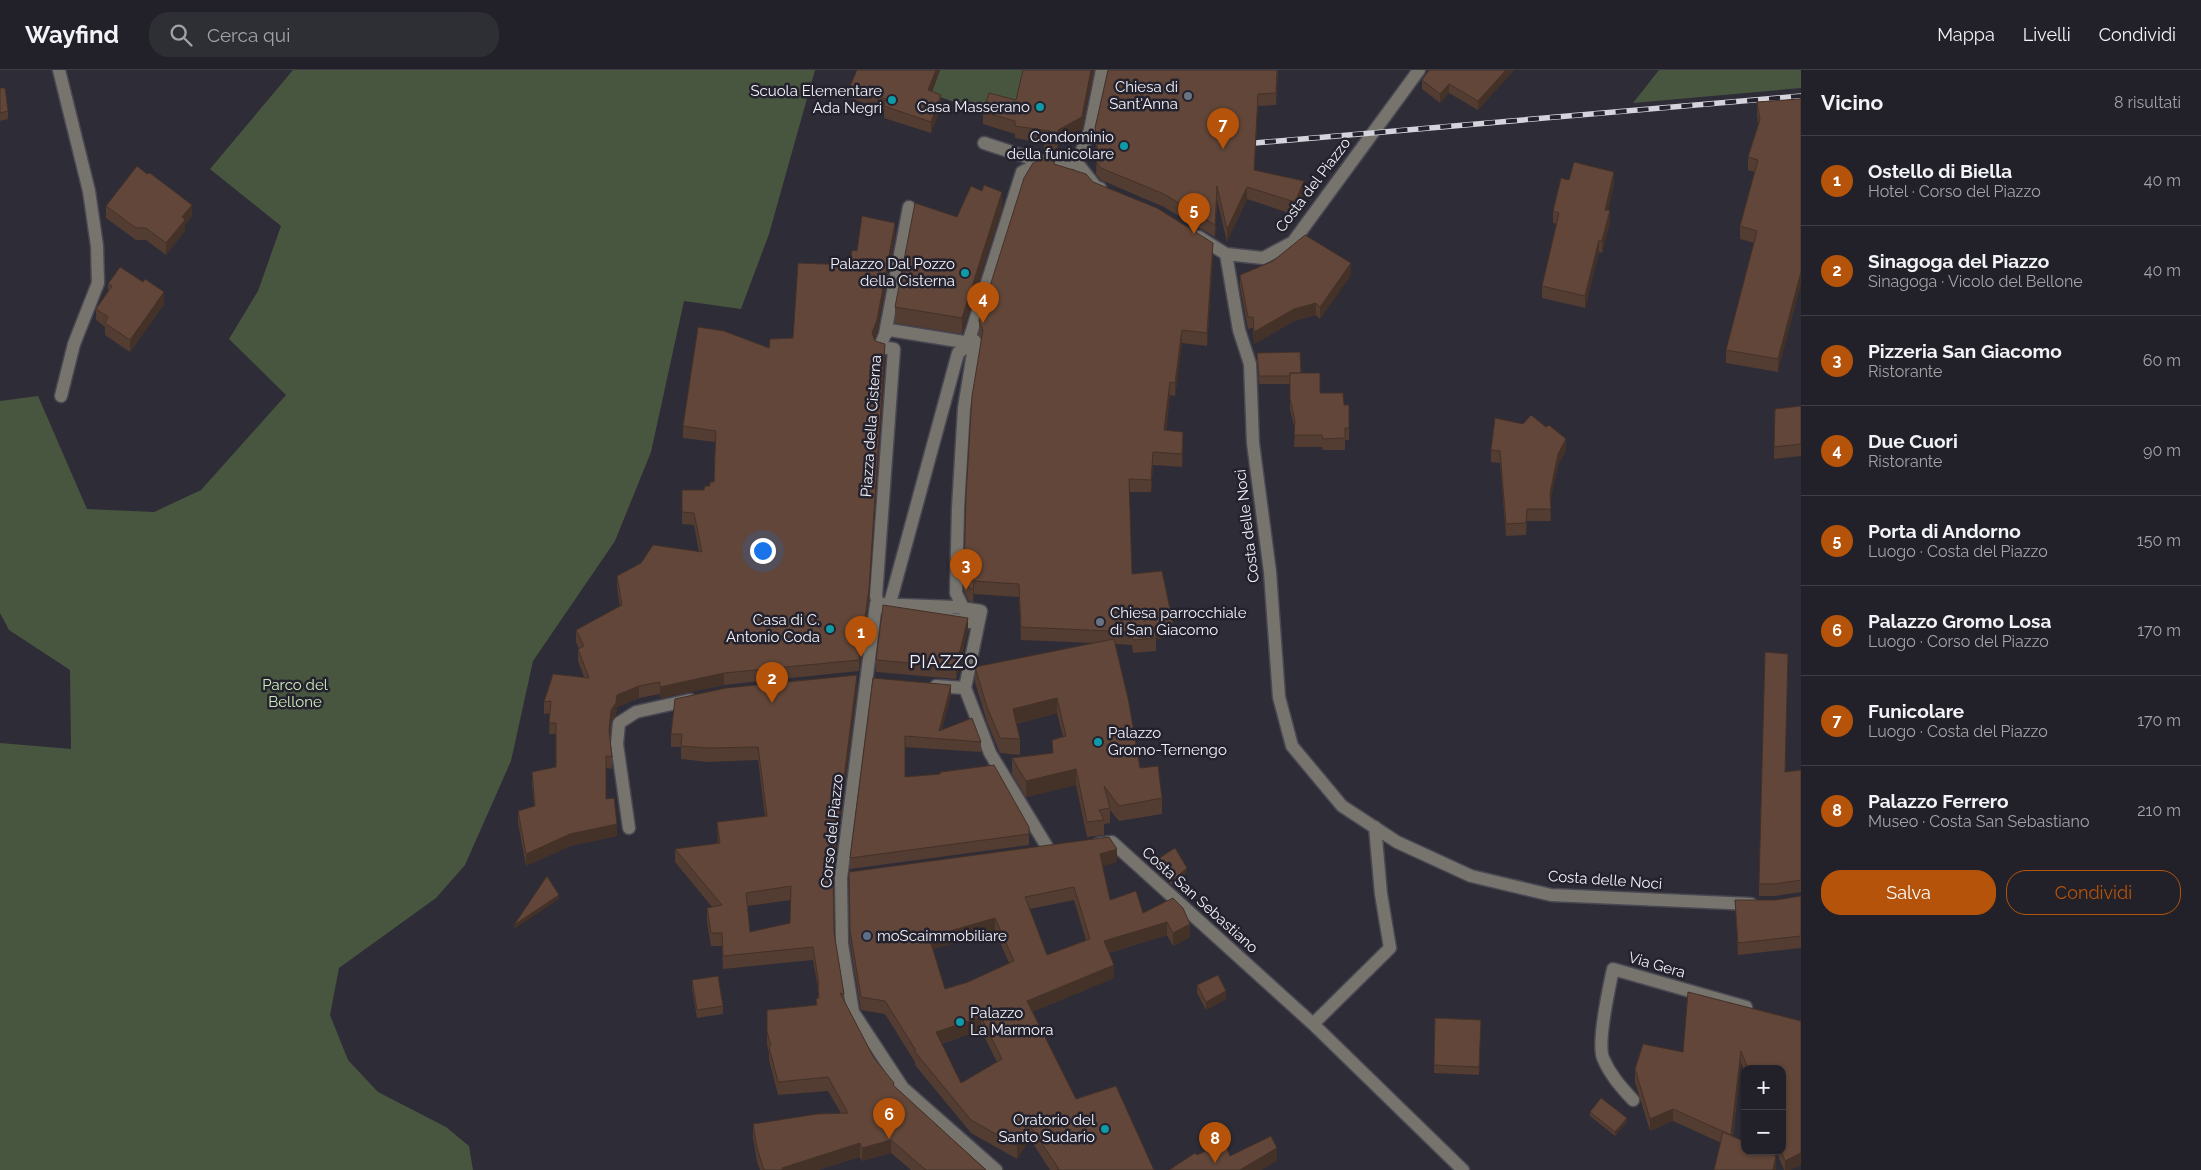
<!DOCTYPE html>
<html lang="it">
<head>
<meta charset="utf-8">
<style>
  :root { --surface:#222129; --page:#2e2e35; --text:#f1f3f6; --muted:#a2a3a8; --line:#3f3e46; --accent:#b45309 }
  body { margin:0; font-family:Raleway,sans-serif; background:var(--page); color:var(--text) }
  .controls { position:absolute; right:15px; bottom:15px; display:grid; overflow:hidden; border-radius:10px; box-shadow:0 1px 4px #0004 }
  .controls button { width:45px; height:45px; display:grid; place-items:center; padding:0; border:0; border-bottom:1px solid var(--line); background:var(--surface); color:var(--text); font:25px sans-serif }
  .you { position:absolute; left:762px; top:480px; width:18px; height:18px; margin:-12px; border:4px solid #fff; border-radius:50%; background:#1a73e8; box-shadow:0 0 0 8px #1a73e833 }
  .badge { display:grid; place-items:center; width:32px; height:32px; border-radius:50%; background:var(--accent); color:#fff; font-size:16px; font-weight:700 }
  .pin { position:absolute; translate:-50% -41px; filter:drop-shadow(0 1px 2px #0008) }
  .pin::after { content:''; position:absolute; top:26px; width:18px; height:15px; background:inherit; clip-path:polygon(0 0,100% 0,50% 100%) }
  .list { margin:0; padding:0; list-style:none }
  h2 { display:flex; justify-content:space-between; align-items:center; height:65px; margin:0; padding:0 20px; font-size:21px }
  h2 small { font-size:16px; font-weight:400; color:var(--muted) }
  .list li { display:grid; grid-template-columns:32px 1fr auto; gap:15px; align-items:center; box-sizing:border-box; height:90px; padding:0 20px; border-top:1px solid var(--line) }
  .list b { display:block; font-size:19px; white-space:nowrap }
  .list p { margin:0; font-size:16px; white-space:nowrap; color:var(--muted) }
  .list em { font-size:16px; font-style:normal; color:var(--muted) }
  .actions { display:flex; gap:10px; padding:15px 20px }
  .actions a { flex:1; padding:11px 0; border:1px solid var(--accent); border-radius:20px; text-align:center; font-size:18px; color:var(--accent) }
  .actions .main { background:var(--accent); color:#fff }
  .icon { flex:none; width:28px; height:28px; fill:none; stroke:currentColor; stroke-width:2; stroke-linecap:round; stroke-linejoin:round }
  .map { position:relative; flex:none; width:1801px; height:1100px; overflow:hidden }
  header { display:flex; align-items:center; gap:30px; box-sizing:border-box; height:70px; padding:0 25px; background:var(--surface); border-bottom:1px solid var(--line) }
  header strong { font-size:24px }
  nav { display:flex; gap:28px; margin-inline-start:auto; font-size:18px }
  .search { width:350px; height:45px; background:var(--page); display:flex; align-items:center; gap:12px; box-sizing:border-box; padding:0 18px; border-radius:20px; color:var(--muted); font-size:19px }
  main { display:flex }
  aside { flex:1; background:var(--surface) }
  .map>svg:first-child { display:block }
  .green { fill:#485640 }
  .lines { fill:none; stroke-linecap:round; stroke-linejoin:round }
  .minor-casing { stroke:#494852; stroke-width:15 }
  .minor { stroke:#77746e; stroke-width:12 }
  .rail-casing { stroke:#d5d4dc; stroke-width:5.5 }
  .rail { stroke:#24222d; stroke-width:4; stroke-dasharray:11; stroke-linecap:butt }
  .wall { fill:#533c31; fill-rule:evenodd }
  .shaded-wall { fill:#443128 }
  .building { fill:#614639; stroke:#443128; fill-rule:evenodd }
  .worship-dot { fill:#6b7280; stroke:#24222d; stroke-width:2 }
  .culture-dot { fill:#0f9aa8; stroke:#24222d; stroke-width:2 }
  .service-dot { fill:#5c6f8a; stroke:#24222d; stroke-width:2 }
  .labels { text-anchor:middle; stroke-width:5; stroke-linejoin:round; paint-order:stroke }
  .poi-label { font-size:15px; fill:#f2f1f9; stroke:#24222d; text-anchor:end }
  .street-label { font-size:15px; fill:#f2f1f9; stroke:#24222d }
  .park-label { font-size:15px; fill:#ccebb9; stroke:#24222d }
  .quarter-label { font-size:18px; letter-spacing:1px; fill:#f2f1f9; stroke:#24222d }
</style>
</head>
<body>
<header>
<strong>Wayfind</strong>
<div class="search"><svg class="icon" aria-label="search" viewBox="0 0 24 24"><circle cx="10" cy="10" r="6"/><path d="M15 15l6 6"/></svg>Cerca qui</div>
<nav><a>Mappa</a><a>Livelli</a><a>Condividi</a></nav>
</header>
<main>
<div class="map">
<svg width="1801" height="1100" viewBox="0 0 1801 1100">
  <rect width="100%" height="100%" fill="#2e2c37"/>
  <!-- green -->
  <path class="green" d="M293,0h522l-46,164 -28,75 -57,-8 -33,151 -36,89 -82,120 -22,100 -46,104 -29,33 -97,70 -9,47 18,45 30,32 68,35 23,19 4,24h-473v-427l71,6 -1,-79 -61,-40 -9,-17v-212l38,-5 49,113 67,3 47,-22 85,-95 -57,-56 29,-48 23,-65 -71,-57z
    M940,0h88l-10,43h-31l-56,-19z
    M1659,0h142v18l-168,15z"/>
  <g class="lines">
    <!-- minor casing -->
    <g class="minor-casing">
      <path id="minor" d="M59,0l30,121 8,55 1,37 -24,61 -13,52
        M984,73l58,19
        M1077,93l19,24 4,1
        M1199,167l27,17 37,4 30,-16 126,-172
        M1226,184l13,76 11,34 3,79 17,129 9,125 13,49 50,60 55,36 74,34 80,19 200,9
        M890,260l74,12 11,-1 -11,67 -6,100 -2,85 14,29 -83,-12 -9,-6 -2,-8 18,-247 -14,-2 5,-13z
        M885,264l24,-127
        M890,533l68,-250 9,-7 55,-174 20,-10 35,1 13,-33 12,-60
        M936,616l29,2 25,65 59,97
        M965,618l16,-77 -26,-4 -79,-3 -35,274 1,66 11,68 50,76 93,82
        M629,758l-12,-84 2,-21 17,-11 54,-12
        M1098,774l14,-2 201,182 150,146
        M1313,954l77,-76 -9,-54 -6,-67
        M1633,1030c-12,-13 -23,-25 -30,-42 -6,-16 6,-70 10,-89l133,38"/>
    </g>
    <!-- minor -->
    <use href="#minor" class="minor"/>
    <!-- rail casing -->
    <g class="rail-casing">
      <path id="rail" d="M1243,74l558,-48"/>
    </g>
    <!-- rail -->
    <use href="#rail" class="rail"/>
  </g>
  <!-- wall -->
  <path class="wall" d="M940,0l-8,22 9,15 -10,26 -47,-15v-8l-34,-12v-12z
    M1023,0h71l-12,59 -24,13 -1,12h-13v-11l-29,-5v-4l-32,-10v-12l33,-12z
    M1108,0h170l-2,35 -18,1 -4,64 50,23 -9,22 -48,-16 -20,43 -10,-43 -2,38 -51,-30 -63,-27 -5,-6 1,-25 -2,-8v-13z
    M1429,0h85l-36,40 -29,-17 -9,10 -18,-14v-9z
    M0,18l8,23v8l-8,2z
    M1800,29l-22,273 -52,-9v-13l28,-107 -14,-4v-13l15,-54 -7,-2v-13l10,-33 -1,-9v-13z
    M1055,94l38,18 120,74 -6,90 -25,-3 -7,53 -5,-1 -4,35 17,14 -1,23 -29,-2 -2,27h-22l3,82 41,62 -17,3v12l-23,2 -1,-8 -17,-1 25,124 22,30v16l-43,7 -9,-11v13l-6,1v11l-17,2 -11,-52 -50,12 -14,-23v-16l40,-5 11,-16 -6,-24 -41,11 4,15v16l-20,-2 -13,-31 -12,-40v-15l119,-24 -73,-3 -2,-43 -45,-3 -1,8 -4,-1 -5,-10v-13l17,-239 -2,-5v-13z
    M1569,110l45,4 -6,26 2,12 -8,31 -3,-1 -14,56 -43,-10v-12l15,-62 -4,-1v-12z
    M106,136l86,10 -7,9v6l-19,24 -20,-15h-10l-30,-22z
    M1002,138l-40,126 -67,-11v-16l62,-90z
    M895,165l-18,97 -3,7 1,2 10,15 -16,245 -10,70 -135,14 -64,13v-4l-21,4 -22,9 -1,8 -5,7 -1,14 2,21v12l-6,-1v31l11,37 -47,10 -44,20 -8,-43v-12l16,-5 -2,-22v-12l24,-5v-33h-7l1,-21 -6,1v-12l40,-25 -6,-16v-12h1l-3,-7v-12l44,-24 -3,-18v-12l82,-24 -5,-27 -12,-1v-34h22l10,-8 1,-40 -32,-4v-12l86,-78 24,-10 57,-73 7,-14z
    M1273,191l78,14 -31,44 -4,-4 -22,6 -40,23 -1,-16 -5,1 -8,-42v-12z
    M108,214l56,20 -34,48 -25,-17v-8l-9,-7v-11l12,-17z
    M1257,283l44,20 19,20 24,12h5v35h-4v10h-22l-1,-3h-28l1,-17 -5,-21v-25h-31z
    M1801,336v50l-27,3v-12z
    M1491,380l75,1 -8,14 -8,37 1,19h-24l-1,14 -20,1 -6,-73 -9,-1z
    M968,560l-12,49 -80,-7v-12z
    M873,608l78,17 -9,34 39,13v10l-76,-5v30l124,50v18l-179,24v-11z
    M857,618l-24,188 1,56 10,62v6l30,58 20,28 92,84h-75l-20,-17 -29,8 -2,-4 -42,13h-58l-3,-8 -4,-25v-13l88,-11 -13,-22 -50,4 -9,-35v-7l-2,-9v-34l49,-5v-6h2v-12l-5,-27 -90,9 -1,-23h-11l-4,-24v-14l5,-1 -37,-45v-13l43,-5 -1,-22 48,-6 -7,-56 -50,2 -27,-3v-12h-10v-13zM791,830l-1,23 -40,9 -3,-26z
    M1801,700v122l-26,4h-16v-12l26,-112z
    M1117,792l-15,4 8,34 33,13 30,-15 17,39 -17,9 -6,-11 -58,18 5,25 -82,34 44,87 78,71h-104l-20,-31 -13,20 -46,-26 -56,-68v-3l-30,-48 -24,-4 -11,-67 -1,-71zM1074,830l12,40 -39,15 -17,-46zM995,861l14,32 -41,19 -23,7 -12,-40zM981,960l16,32 -36,21 -20,-39z
    M1153,792l34,10 -15,13 -19,-19z
    M1801,826v52l-63,7 -3,-55h41z
    M692,910l31,26v8l-26,4 -5,-30z
    M1197,915l29,14 -20,11 -9,-17z
    M1435,948l46,2 -2,55 -45,-2z
    M1801,951l-10,149h-7l-8,-19h6v-82h-37v3l-4,-9 -8,73 43,32 -103,-47 -23,10 -15,-49v-13l48,-17z
    M1590,1042l37,10 -12,14 -25,-20z"/>
  <!-- shaded-wall -->
  <path class="shaded-wall" d="M936,0h4l-12,32v-12z
    M1091,0h3l-12,59 -24,13 -1,12 1,-24z
    M1506,0h8l-36,40v-9z
    M1449,14v9l-9,10v-9z
    M1258,24v12l-4,77v-13z
    M941,25v12l-10,26v-11z
    M1614,102v12l-9,38v-12z
    M1304,111v12l-9,22v-13z
    M1217,116v13l-2,38v-12z
    M1247,117v12l-20,43v-13z
    M1002,122v16l-40,126v-16z
    M192,135v11l-7,9v6l-19,24v-12l16,-26z
    M1610,140v12l-8,31v-12z
    M895,153v12l-18,97 -5,13v-12z
    M1599,170v12l-14,56v-12z
    M1213,173v13l-6,90v-13z
    M1351,193v12l-31,44v-12z
    M1801,202v12l-23,88v-13z
    M164,222v12l-34,48v-12z
    M1316,233v12l-22,6 -40,23v-12l40,-23z
    M1182,260v13l-7,53v-13z
    M885,274v12l-16,245 -10,70v-11z
    M1170,312v13l-6,47v-12z
    M1566,369v12l-8,14 -8,40v-12l8,-39z
    M1153,382v13l-2,27v-12z
    M1527,439v12l-1,14v-12z
    M974,511v13l-1,8v-13z
    M968,548v12l-12,49v-12z
    M1173,553v13l-17,3 -2,-12z
    M724,603v12l-64,13v-11z
    M857,605v13l-24,190v-13z
    M951,615v10l-12,44v-8z
    M639,616v12l-22,9 -1,8 -5,7 -2,21v-12l2,-21 6,-15z
    M1057,628v15l-44,11v-15z
    M1076,699v16l-50,12v-16z
    M617,754v12l-47,10 -44,20v-12l44,-20z
    M1117,779v13l-17,5v-13z
    M1187,798v4l-15,13v-4z
    M559,825v4l-45,30v-4z
    M995,848v13l-66,19v-13z
    M1167,852v13l-63,19v-13z
    M1190,854v13l-17,9v-13z
    M1114,895v13l-87,36v-13z
    M1226,921v8l-20,11v-8z
    M981,947v13l-45,15v-13z
    M1741,981v12l-10,85v-13z
    M1673,1039v12l-23,10v-12z
    M1627,1048v4l-12,14v-4z
    M1030,1056v13l-13,20v-13z
    M891,1070v13l-29,8v-13z
    M860,1073v14l-42,13h-36v-2z
    M1277,1078v13l-15,9h-22z
    M1801,1083v12l-10,5h-6v-9z
    M1776,1086v14h-3z"/>
  <!-- building -->
  <path class="building" d="M857,0h79l-8,20 13,5 -10,27 -47,-16 2,-7 -36,-13z
    M1023,0h68l-9,47 -24,13 -1,12 -13,-1 6,-10 -35,-5v-5l-32,-9 6,-19 27,7z
    M1108,0h169l-1,23 -18,1 -4,76 50,11 -9,21 -48,-15 -20,42 -10,-43 -2,39 -51,-31 -63,-26 -5,-7 2,-22 -3,-11z
    M1429,0h77l-28,31 -29,-17 -9,10 -18,-14z
    M0,18h5l3,23 -8,2z
    M1801,27v175l-23,87 -52,-9 31,-119 -17,-5 18,-66 -10,-3 12,-37 -3,-18 43,-3z
    M1044,87l11,1 -1,6 32,10 7,8 64,26 56,35 -6,90 -25,-3 -7,53 -5,-1 -6,48 19,2 -1,22 -29,-2 -2,28 -22,-1 3,95 30,-3 11,52 -19,4 2,11 -23,2 -1,-8 -111,-5 -2,-43 -45,-3 -1,8 -4,-1 -5,-10 2,-82 6,-100 11,-66 -4,-9 45,-143 9,-15z
    M1574,92l40,10 -9,38h5l-8,31 -3,-1 -14,56 -43,-10 17,-73 -6,-2 8,-33 8,2z
    M137,96l10,8 3,-1 42,32 -10,12 3,3 -19,23 -20,-15h-10l-30,-22z
    M984,115l18,7 -40,126 -67,-11 20,-104 42,14 14,-31 11,5z
    M862,146l33,7 -18,97 -5,13 3,8 10,3 -16,245 -10,71 -135,13 -64,14v-5l-21,4 -22,9 -1,8 -5,7 -2,21 3,26 -6,-1v43l8,-1 3,26 -47,10 -44,20 -8,-43 17,-5 -3,-34 24,-5v-44h-7l2,-22 -7,1 9,-28 36,4 -11,-29 6,-3 -8,-16 46,-25 -5,-29 24,-13 12,-18 49,7 -8,-39 -12,-1v-22h22l1,-4h5v-4h4l2,-51 -33,-5 15,-99 26,4 45,17 1,-9 23,-1 5,-75 52,2 2,-15 5,1z
    M1305,165l46,28 -31,44 -4,-4 -22,6 -40,23 -1,-15h-5l-8,-42 33,-14z
    M120,197l23,15 2,-3 19,13 -34,48 -25,-17 3,-6 -12,-8 16,-23 -4,-2z
    M1300,282l1,21h-11v3h-31l-2,-23z
    M1290,303h30v20h23l1,12h5v23h-4v10l-22,1 -1,-4h-28l1,-14 -5,-23z
    M1801,336v38l-27,3 1,-38z
    M1531,345l15,12 3,-2 17,14 -8,15 -8,39 1,16h-24l-1,14 -20,1 -6,-73 -9,-1 4,-32 28,6z
    M883,535l85,13 -12,49 -80,-7z
    M1114,569l15,64 11,65 18,-2 4,32 -43,8 -15,-20 6,22 -11,2 5,10 -17,2 -11,-53 -50,12 -14,-23 41,-5 -1,-13 14,-4 -9,-38 -44,11 7,30 -20,-1 -13,-31 -12,-40z
    M1765,582l23,2 -3,118 16,-2v110l-26,4h-16z
    M857,605l-24,190 1,67 10,62 -4,-1 34,65 20,25 -1,2 93,85h-60l-35,-30 -29,8 -2,-5 -78,25 1,2h-19l-7,-22 -4,-24 64,-10 31,-1 -20,-36 -50,5 -9,-35 2,-1 -4,-15v-21l50,-5 -1,-6 3,-1 -1,-12 1,-1 -6,-38 -90,9 -1,-23h-11l-4,-25 15,-3 -47,-56 45,-6 -3,-21 50,-6 -9,-69 -50,1 -27,-2 1,-12h-11l4,-35 51,-11zM791,816l-1,37 -40,9 -4,-39z
    M873,608l78,7 -12,46 33,-13 9,24 -76,-6v41l35,-3 1,-2 53,-7 35,62v7l-179,24z
    M1109,767l8,12 -17,5 10,46 26,-9 7,22 30,-15 10,10 7,16 -17,9 -6,-11 -63,19 10,24 -87,36 49,98 40,-13 38,84h-97l2,-1 -29,-43 -13,20 -46,-26 -56,-68v-3l-30,-48 -24,-4 -11,-67 -1,-58zM1074,817l16,52 -43,16 -22,-58zM995,848l19,43 -46,21 -23,7 -16,-52zM981,947l21,42 -41,24 -25,-51z
    M1175,778l12,20 -15,13 -19,-19z
    M547,806l12,19 -45,30z
    M1801,826v40l-63,7 -3,-43h41z
    M1218,905l8,16 -20,11 -9,-17z
    M718,906l5,30 -26,4 -5,-30z
    M1688,922l113,29v132l-16,8 -4,-10h1v-82h-34l-7,-18 -10,84 -58,-26 -23,10 -15,-50 8,-25 40,8z
    M1435,948l46,2 -2,47 -45,-2z
    M1601,1028l26,20 -12,14 -25,-20z
    M1723,1062l22,10v9h20l11,5 -3,14h-59z
    M1271,1066l6,12 -37,22h-71l26,-17 2,2 27,-13 6,14z"/>
  <!-- markers -->
  <g class="worship-dot">
    <circle cx="1188" cy="26" r="5"/>
    <circle cx="1100" cy="552" r="5"/>
  </g>
  <g class="culture-dot">
    <circle cx="892" cy="30" r="5"/>
    <circle cx="1040" cy="37" r="5"/>
    <circle cx="1124" cy="76" r="5"/>
    <circle cx="965" cy="203" r="5"/>
    <circle cx="830" cy="559" r="5"/>
    <circle cx="1098" cy="672" r="5"/>
    <circle cx="960" cy="952" r="5"/>
    <circle cx="1105" cy="1059" r="5"/>
  </g>
  <circle class="service-dot" cx="867" cy="866" r="5"/>
  <g class="labels">
    <!-- poi labels -->
    <g class="poi-label">
      <text x="1178" y="22">Chiesa di<tspan x="1178" dy="17">Sant'Anna</tspan></text>
      <text x="882" y="26">Scuola Elementare<tspan x="882" dy="17">Ada Negri</tspan></text>
      <text x="1030" y="42">Casa Masserano</text>
      <text x="1114" y="72">Condominio<tspan x="1114" dy="17">della funicolare</tspan></text>
      <text x="955" y="199">Palazzo Dal Pozzo<tspan x="955" dy="17">della Cisterna</tspan></text>
      <text x="1110" y="548" text-anchor="start">Chiesa parrocchiale<tspan x="1110" dy="17">di San Giacomo</tspan></text>
      <text x="820" y="555">Casa di C.<tspan x="820" dy="17">Antonio Coda</tspan></text>
      <text x="1108" y="668" text-anchor="start">Palazzo<tspan x="1108" dy="17">Gromo-Ternengo</tspan></text>
      <text x="877" y="871" text-anchor="start">moScaimmobiliare</text>
      <text x="970" y="948" text-anchor="start">Palazzo<tspan x="970" dy="17">La Marmora</tspan></text>
      <text x="1095" y="1055">Oratorio del<tspan x="1095" dy="17">Santo Sudario</tspan></text>
    </g>
    <!-- street labels -->
    <g class="street-label">
      <text transform="translate(1313 115) rotate(-53)" y="5">Costa del Piazzo</text>
      <text transform="translate(871 356) rotate(-86)" y="5">Piazza della Cisterna</text>
      <text transform="translate(1247 456) rotate(-97)" y="5">Costa delle Noci</text>
      <text transform="translate(832 761) rotate(-84)" y="5">Corso del Piazzo</text>
      <text transform="translate(1605 810) rotate(4)" y="5">Costa delle Noci</text>
      <text transform="translate(1200 830) rotate(42)" y="5">Costa San Sebastiano</text>
      <text transform="translate(1657 895) rotate(16)" y="5">Via Gera</text>
    </g>
    <!-- park labels -->
    <g class="park-label">
      <text x="295" y="620">Parco del<tspan x="295" dy="17">Bellone</tspan></text>
    </g>
    <!-- quarter labels -->
    <g class="quarter-label">
      <text x="944" y="598">PIAZZO</text>
    </g>
  </g>
</svg>
<div class="controls">
<button>+</button>
<button>−</button>
</div>
<div class="you"></div>
<div class="pin badge" style="left:861px;top:587px">1</div>
<div class="pin badge" style="left:772px;top:633px">2</div>
<div class="pin badge" style="left:966px;top:520px">3</div>
<div class="pin badge" style="left:983px;top:253px">4</div>
<div class="pin badge" style="left:1194px;top:164px">5</div>
<div class="pin badge" style="left:889px;top:1069px">6</div>
<div class="pin badge" style="left:1223px;top:79px">7</div>
<div class="pin badge" style="left:1215px;top:1093px">8</div>
</div>
<aside>
<h2>Vicino<small>8 risultati</small></h2>
<ul class="list">
<li><span class="badge">1</span><div><b>Ostello di Biella</b><p>Hotel · Corso del Piazzo</p></div><em>40 m</em></li>
<li><span class="badge">2</span><div><b>Sinagoga del Piazzo</b><p>Sinagoga · Vicolo del Bellone</p></div><em>40 m</em></li>
<li><span class="badge">3</span><div><b>Pizzeria San Giacomo</b><p>Ristorante</p></div><em>60 m</em></li>
<li><span class="badge">4</span><div><b>Due Cuori</b><p>Ristorante</p></div><em>90 m</em></li>
<li><span class="badge">5</span><div><b>Porta di Andorno</b><p>Luogo · Costa del Piazzo</p></div><em>150 m</em></li>
<li><span class="badge">6</span><div><b>Palazzo Gromo Losa</b><p>Luogo · Corso del Piazzo</p></div><em>170 m</em></li>
<li><span class="badge">7</span><div><b>Funicolare</b><p>Luogo · Costa del Piazzo</p></div><em>170 m</em></li>
<li><span class="badge">8</span><div><b>Palazzo Ferrero</b><p>Museo · Costa San Sebastiano</p></div><em>210 m</em></li>
</ul>
<div class="actions"><a class="main">Salva</a><a>Condividi</a></div>
</aside>
</main>
</body>
</html>
